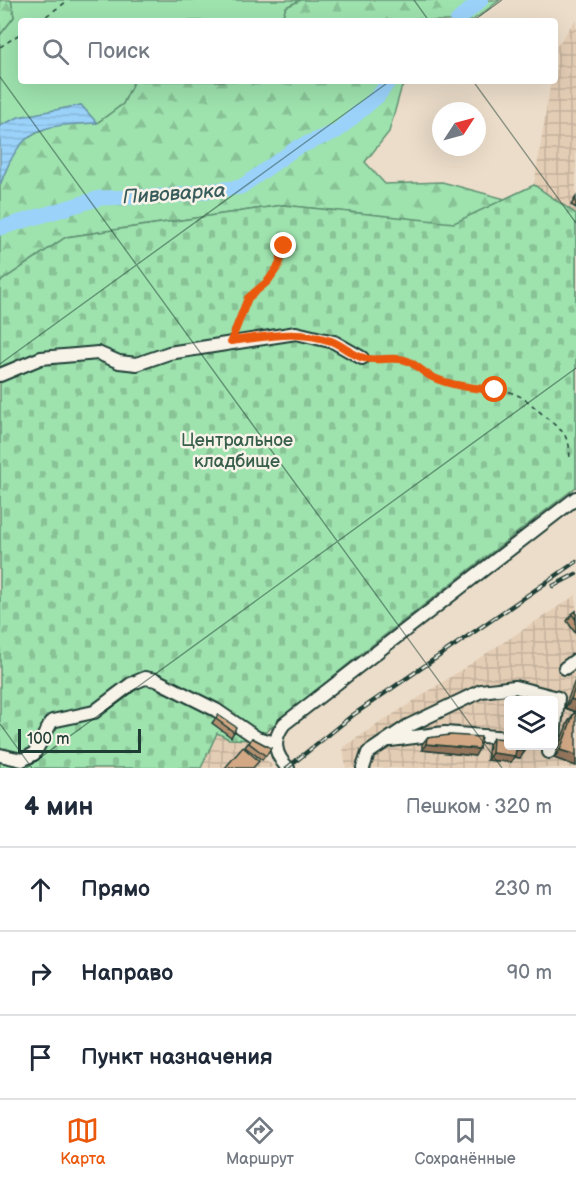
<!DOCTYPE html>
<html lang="ru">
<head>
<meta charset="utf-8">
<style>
  :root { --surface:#fff; --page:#f2f2f3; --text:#1f2937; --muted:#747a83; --line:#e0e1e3; --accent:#ea580c }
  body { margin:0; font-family:"Balsamiq Sans",sans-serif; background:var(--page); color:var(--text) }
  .controls { position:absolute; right:18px; bottom:18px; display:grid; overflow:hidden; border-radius:6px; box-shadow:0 6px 24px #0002 }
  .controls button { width:54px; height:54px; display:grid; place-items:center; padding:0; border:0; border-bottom:2px solid var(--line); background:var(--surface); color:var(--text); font:30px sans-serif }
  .compass { position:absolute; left:432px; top:102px; width:54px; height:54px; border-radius:50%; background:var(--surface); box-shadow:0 6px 24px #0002; rotate:54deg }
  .scale { position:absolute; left:18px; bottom:15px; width:123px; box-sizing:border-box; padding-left:6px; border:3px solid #1f3d34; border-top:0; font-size:16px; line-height:21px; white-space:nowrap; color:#1f3d34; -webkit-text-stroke:4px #f7f3e8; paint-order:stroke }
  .stop { position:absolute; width:18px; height:18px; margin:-14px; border:4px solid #ea580c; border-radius:50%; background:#fff }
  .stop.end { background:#ea580c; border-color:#fff; box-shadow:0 2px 6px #0008 }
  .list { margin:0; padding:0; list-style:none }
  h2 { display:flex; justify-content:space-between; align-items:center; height:78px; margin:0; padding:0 24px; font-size:26px }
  h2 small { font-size:20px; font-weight:400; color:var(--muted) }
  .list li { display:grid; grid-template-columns:39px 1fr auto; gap:18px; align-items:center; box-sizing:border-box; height:84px; padding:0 24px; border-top:2px solid var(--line) }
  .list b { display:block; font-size:22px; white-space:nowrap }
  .list em { font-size:20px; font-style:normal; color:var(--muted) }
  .icon { flex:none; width:33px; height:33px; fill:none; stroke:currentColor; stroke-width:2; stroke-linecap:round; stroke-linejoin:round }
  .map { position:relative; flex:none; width:576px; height:768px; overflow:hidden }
  .search { position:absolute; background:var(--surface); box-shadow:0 6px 24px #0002; left:18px; right:18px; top:18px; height:66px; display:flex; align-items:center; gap:15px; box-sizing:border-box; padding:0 21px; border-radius:6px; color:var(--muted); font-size:22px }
  .sheet { height:330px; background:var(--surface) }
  nav { display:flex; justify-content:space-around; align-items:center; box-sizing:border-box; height:84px; border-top:2px solid var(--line); background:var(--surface); font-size:16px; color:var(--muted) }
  nav a { display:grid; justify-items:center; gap:3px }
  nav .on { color:var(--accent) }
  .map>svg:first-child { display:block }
  .industrial { fill:url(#industrial-grid); fill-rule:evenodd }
  .grass { fill:#9ee2ae; stroke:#5e9071; stroke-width:1.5 }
  .forest { fill:url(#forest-firs); stroke:#5e9071; stroke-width:1.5 }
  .cemetery { fill:url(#cemetery-stones); stroke:#5e9071; stroke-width:1.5 }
  .water { fill:url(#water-rules); stroke:#6996ab; stroke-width:1.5 }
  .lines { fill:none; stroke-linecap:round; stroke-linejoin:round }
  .river { stroke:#9bd2fa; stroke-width:15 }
  .minor-casing { stroke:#1f3d34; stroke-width:16 }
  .path { stroke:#1f3d34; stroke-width:1.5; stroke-dasharray:4.5 4.5; stroke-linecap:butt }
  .minor { stroke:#f7f3e8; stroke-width:12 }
  .rail-casing { stroke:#1f3d34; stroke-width:4.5 }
  .rail { stroke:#f7f3e8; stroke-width:2; stroke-dasharray:7; stroke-linecap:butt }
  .wall { fill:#b59172; stroke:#1f3d34; stroke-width:1.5 }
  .shaded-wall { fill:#94765d; stroke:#1f3d34; stroke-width:1.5 }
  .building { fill:#d3a985; stroke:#1f3d34; stroke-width:1.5 }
  .route { stroke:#ea580c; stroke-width:8 }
  .ticks { fill:none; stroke:#1f3d34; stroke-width:1.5; stroke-opacity:0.45 }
  .labels { text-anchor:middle; stroke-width:5; stroke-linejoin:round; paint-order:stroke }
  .park-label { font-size:18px; fill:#385e4c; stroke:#f7f3e8 }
  .water-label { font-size:20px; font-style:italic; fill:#385b5c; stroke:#f7f3e8 }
</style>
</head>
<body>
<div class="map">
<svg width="576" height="768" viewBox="0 0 576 768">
  <defs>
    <pattern id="industrial-grid" width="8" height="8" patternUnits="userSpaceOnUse" patternTransform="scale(1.5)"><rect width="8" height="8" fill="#e4cdb5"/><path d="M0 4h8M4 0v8" fill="none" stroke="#c3b19c"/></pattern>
    <pattern id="forest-firs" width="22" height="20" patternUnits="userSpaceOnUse" patternTransform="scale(1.5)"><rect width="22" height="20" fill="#9ee2ae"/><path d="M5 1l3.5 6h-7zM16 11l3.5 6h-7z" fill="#88c396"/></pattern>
    <pattern id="cemetery-stones" width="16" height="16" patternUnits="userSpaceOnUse" patternTransform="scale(1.5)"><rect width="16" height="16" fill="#9ee2ae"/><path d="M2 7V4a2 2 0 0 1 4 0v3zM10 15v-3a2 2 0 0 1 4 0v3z" fill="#88c396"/></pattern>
    <pattern id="water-rules" width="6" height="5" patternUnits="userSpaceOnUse" patternTransform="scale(1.5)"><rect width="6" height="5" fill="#9bd2fa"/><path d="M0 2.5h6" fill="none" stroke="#85b5d7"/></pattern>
  </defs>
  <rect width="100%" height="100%" fill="#ecddca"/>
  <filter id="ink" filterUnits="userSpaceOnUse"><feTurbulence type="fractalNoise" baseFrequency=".0167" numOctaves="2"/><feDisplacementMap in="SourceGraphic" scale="12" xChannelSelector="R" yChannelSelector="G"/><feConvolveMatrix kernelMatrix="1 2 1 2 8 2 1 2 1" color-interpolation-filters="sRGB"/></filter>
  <g filter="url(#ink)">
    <!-- industrial -->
    <path class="industrial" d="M576,19v195l-42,-29 17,-104h4l2,-35z
      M576,595v173h-230l-3,-21zM508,700h46v46h-46z
      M217,732l39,8 14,12 -5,7 8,6 -2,3h-70z"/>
    <!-- grass -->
    <path class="grass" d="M11,0h290l-15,7 -5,14h-260v60h113l-11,23 -26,19 -16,-18 -62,12 -19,9v-91l14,-18z"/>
    <!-- forest -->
    <path class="forest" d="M0,0h11l3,17 -14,18z
      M301,0h199l-28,21h-191l5,-14z
      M134,81h274l-7,8 -12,43 -24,30 20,22 57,-2 63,17 29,-14 42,29v273l-156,-267 -137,-15 -217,32 -66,45v-97l10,-25 11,-18 30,-17 46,-2 26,-19z"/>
    <!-- cemetery -->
    <path class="cemetery" d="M534,185l42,29v273l-218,169 -102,84 -27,-1 -12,-6 -16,35h-201v-486l66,-45 217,-32 171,18z"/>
    <!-- water -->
    <path class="water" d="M81,105l16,18c-59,3 -75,3 -97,62v-59l19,-9z"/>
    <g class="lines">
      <!-- river -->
      <path class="river" d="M457,21l24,-21
        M0,228l100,-30 70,-2 71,-9 55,-39 41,-17 41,-35 11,-15"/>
      <!-- minor casing -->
      <g class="minor-casing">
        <path id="minor" d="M0,375l41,-17 57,-5 21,9 18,2 32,-11 127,-20 38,9 28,16
          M565,668l11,-8
          M391,740l54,-7 63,5
          M549,752l2,-6
          M0,755l22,5 12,-6 18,-33 42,-9 37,-28 14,-6 11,2 60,30 41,28 18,5
          M288,768c-14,-14 -16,-28 -4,-44l292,-226
          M363,768l5,-15 40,-27 73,-35 34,-4 43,11 -4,39"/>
      </g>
      <!-- path -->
      <path class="path" d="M39,21l30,-21
        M0,47l21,-14
        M234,332l14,-33 20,-18 11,-16 5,-19
        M372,359l21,-2 14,3 25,17 44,11 34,4 14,6 40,35 5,12 1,14"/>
      <!-- minor -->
      <use href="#minor" class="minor"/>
      <!-- rail casing -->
      <g class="rail-casing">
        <path id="rail" d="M553,586l23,-12
          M287,768l66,-53 223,-153"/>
      </g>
      <!-- rail -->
      <use href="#rail" class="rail"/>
    </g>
    <!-- wall -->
    <path class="wall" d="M576,197v11l-5,-3z
      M576,611v23l-9,-13 5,-7z
      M576,678v34l-11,-4 1,-4z
      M574,713l2,53 -22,-8 14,-36z
      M218,715l16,17 -3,5 -19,-14z
      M252,738l19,10 -9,12 -17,-13z
      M427,738l48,18 -53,-6v-6z
      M493,738l32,13 -5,7 -6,-1 -3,5 -24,-2 2,-15z"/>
    <!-- shaded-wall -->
    <path class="shaded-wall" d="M571,699l5,2v11l-11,-4z
      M426,744l53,5 -4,7 -53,-6z
      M516,750l9,1 -5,7 -6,-1 -3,5 -24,-2 5,-7z
      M560,750l16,5v11l-22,-8z"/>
    <!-- building -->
    <path class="building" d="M576,611v9l-4,-6z
      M576,685v16l-5,-2z
      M574,713l2,1v41l-16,-5z
      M218,715l18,12 -2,5 -18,-13z
      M450,735l31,2 -2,12 -53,-5 1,-6z
      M252,738l19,10 -5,8 -17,-13z
      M493,738l15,1v7h18l-1,5 -9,-1 -1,6 -23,-3z
      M243,747l16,14 -6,7h-28z"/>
  </g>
  <g class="lines" filter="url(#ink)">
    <!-- route -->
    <path class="route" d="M284,246l-5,19 -11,16 -20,17 -17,43c35,-4 66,-12 100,0 11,4 21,14 33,17 14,4 27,-2 41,2 10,3 17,12 27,17 19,9 42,11 63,13"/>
  </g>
  <!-- ticks -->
  <path class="ticks" d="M414,0l15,21M473,21l29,-21M0,77l502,691M473,81l103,142M0,364l390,-283M0,724l32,44M26,768l550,-400"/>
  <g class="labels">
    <!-- park labels -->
    <g class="park-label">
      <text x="237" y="446">Центральное<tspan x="237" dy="21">кладбище</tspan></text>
    </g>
    <!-- water labels -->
    <g class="water-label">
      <text transform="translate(174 193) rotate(-4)" y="7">Пивоварка</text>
    </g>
  </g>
</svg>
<div class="controls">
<button><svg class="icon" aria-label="layers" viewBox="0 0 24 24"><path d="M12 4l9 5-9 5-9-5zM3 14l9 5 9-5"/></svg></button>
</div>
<svg class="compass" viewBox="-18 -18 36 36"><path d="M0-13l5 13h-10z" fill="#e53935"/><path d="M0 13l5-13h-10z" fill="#747a83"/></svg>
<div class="scale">100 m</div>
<div class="stop" style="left:495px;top:390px"></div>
<div class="stop end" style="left:284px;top:246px"></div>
<div class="search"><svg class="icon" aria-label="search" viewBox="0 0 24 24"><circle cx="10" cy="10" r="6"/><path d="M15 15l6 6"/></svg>Поиск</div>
</div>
<section class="sheet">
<h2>4 мин<small>Пешком · 320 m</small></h2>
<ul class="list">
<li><svg class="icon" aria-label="ahead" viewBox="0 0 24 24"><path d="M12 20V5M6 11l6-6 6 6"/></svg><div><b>Прямо</b></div><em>230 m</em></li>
<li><svg class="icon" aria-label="right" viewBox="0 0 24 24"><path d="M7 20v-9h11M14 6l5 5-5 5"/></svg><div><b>Направо</b></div><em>90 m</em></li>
<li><svg class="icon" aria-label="arrive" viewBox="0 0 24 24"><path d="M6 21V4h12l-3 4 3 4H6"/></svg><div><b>Пункт назначения</b></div></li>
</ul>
</section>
<nav>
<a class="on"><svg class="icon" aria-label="map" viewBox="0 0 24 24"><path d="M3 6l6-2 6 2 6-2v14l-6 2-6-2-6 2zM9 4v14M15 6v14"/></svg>Карта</a>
<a><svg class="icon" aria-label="directions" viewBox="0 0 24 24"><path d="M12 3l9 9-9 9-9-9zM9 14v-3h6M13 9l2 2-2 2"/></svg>Маршрут</a>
<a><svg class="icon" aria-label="saved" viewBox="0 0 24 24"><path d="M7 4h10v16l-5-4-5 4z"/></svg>Сохранённые</a>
</nav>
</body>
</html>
